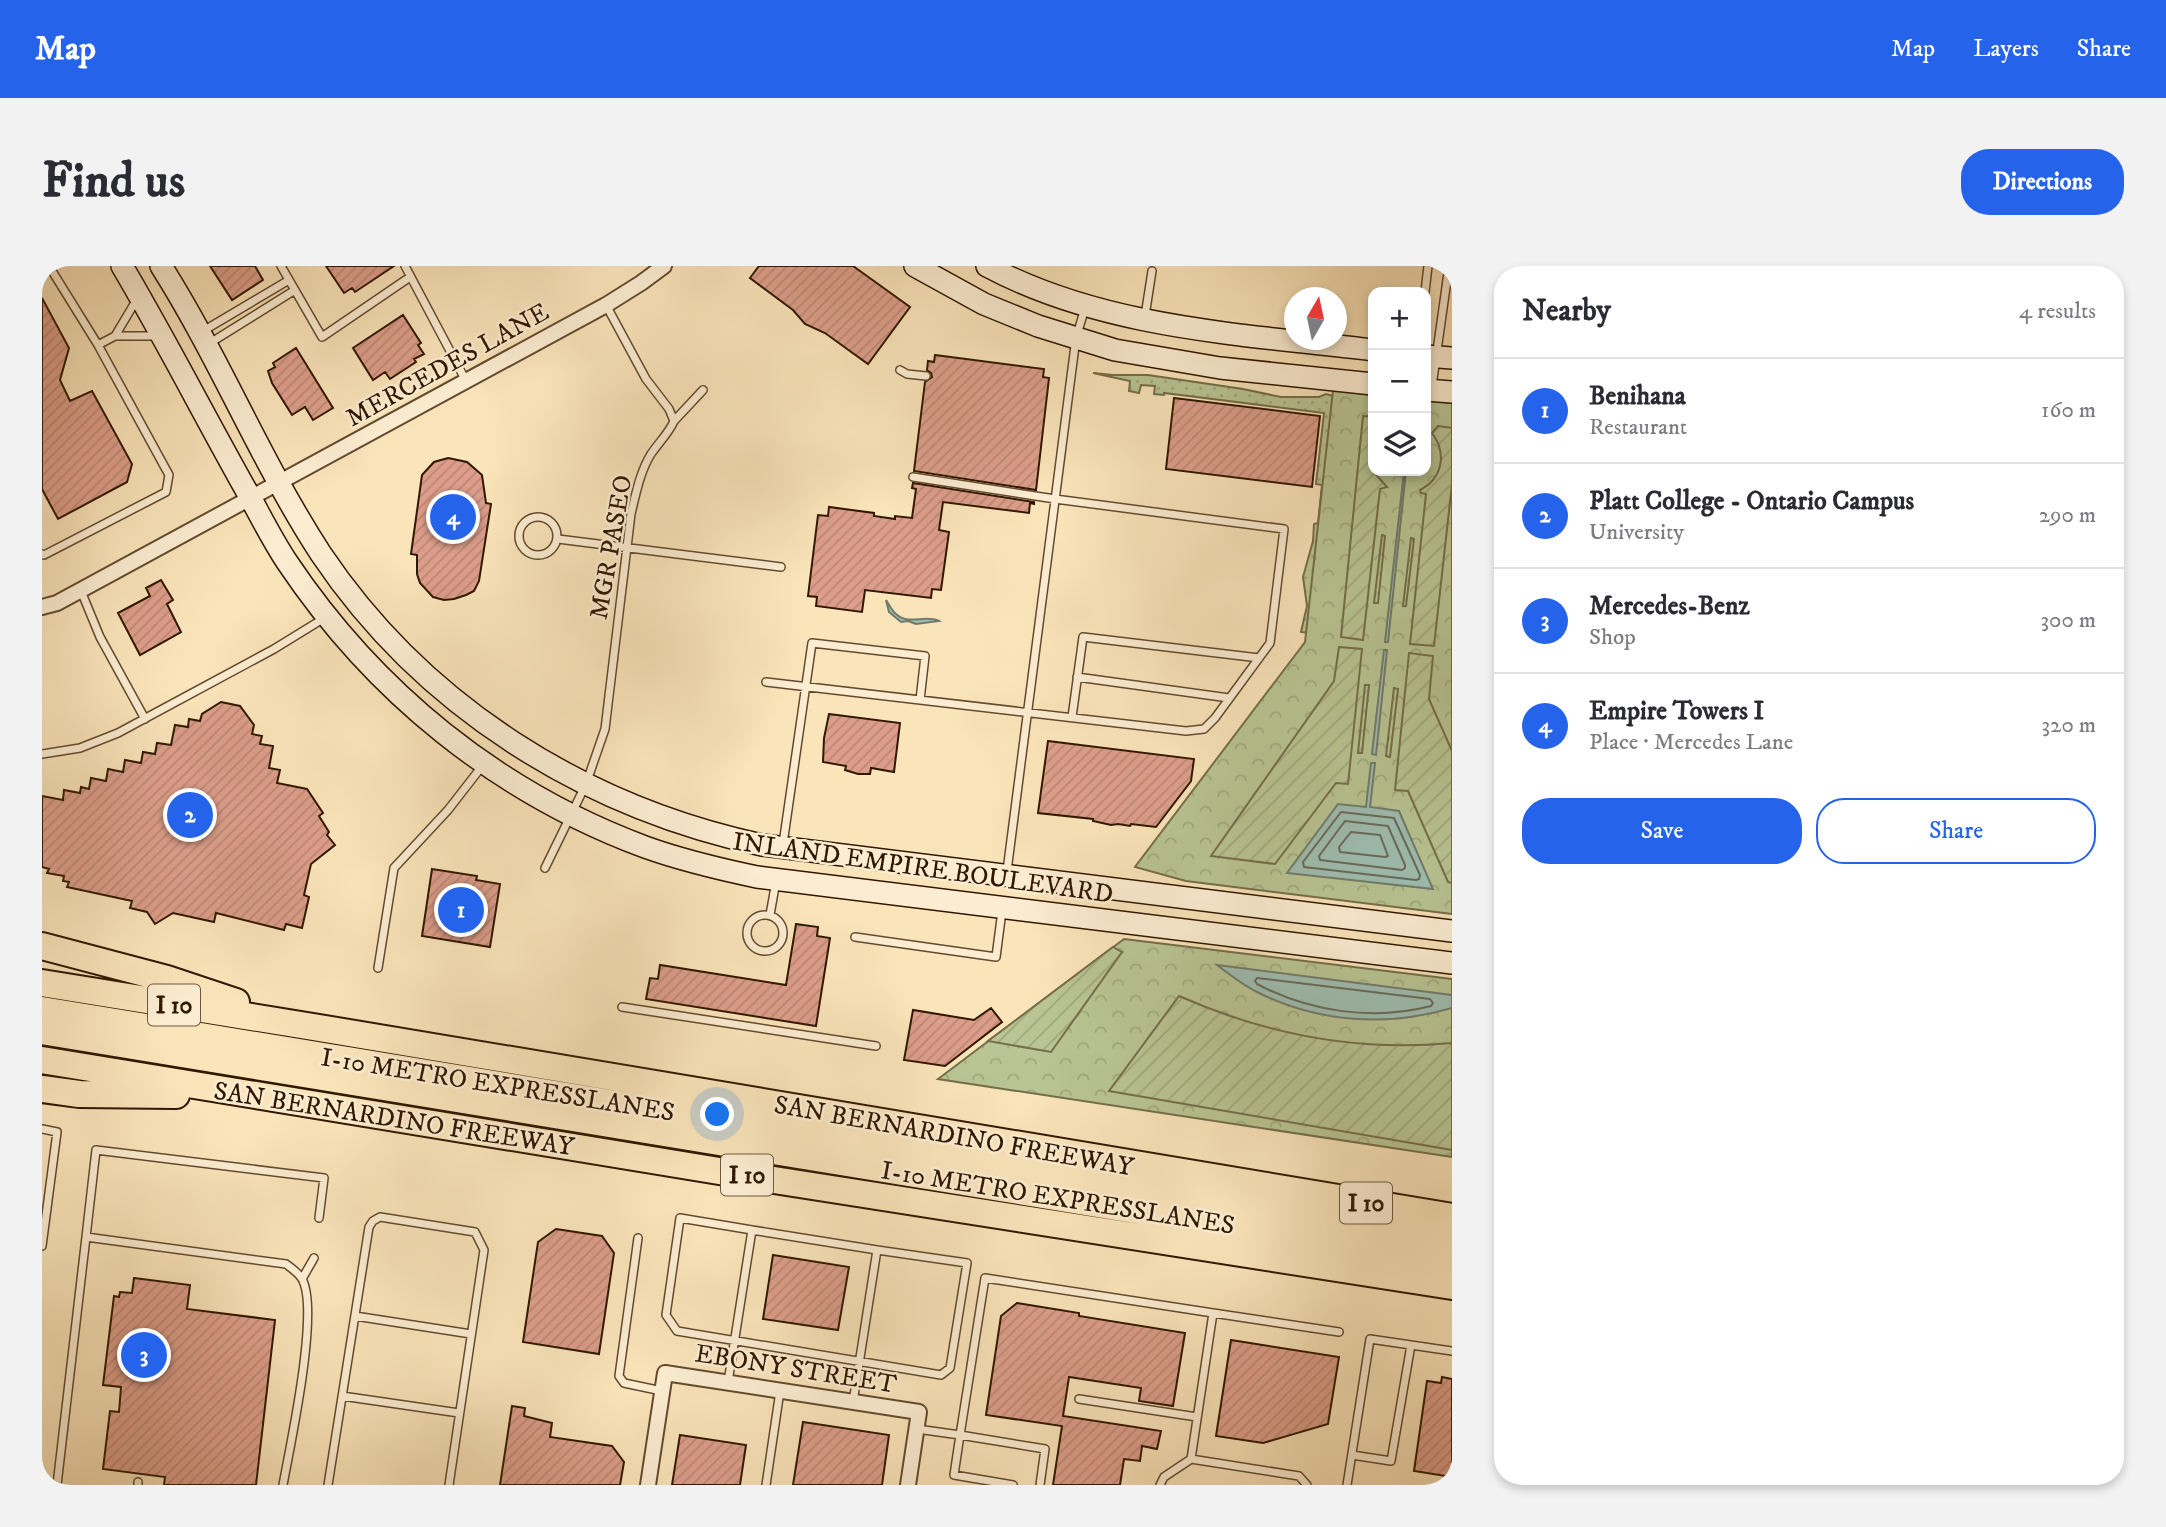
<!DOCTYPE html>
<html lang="en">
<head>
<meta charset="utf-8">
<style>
  :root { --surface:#fff; --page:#f2f2f3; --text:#2b2b33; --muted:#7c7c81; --line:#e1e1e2; --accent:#2563eb }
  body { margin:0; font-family:"IM FELL DW Pica",serif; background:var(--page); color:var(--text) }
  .controls { position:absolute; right:21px; top:21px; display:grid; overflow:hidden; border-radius:14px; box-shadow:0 4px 10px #0003 }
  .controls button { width:63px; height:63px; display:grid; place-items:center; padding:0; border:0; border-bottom:2px solid var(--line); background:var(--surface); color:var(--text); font:35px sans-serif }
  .compass { position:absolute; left:1242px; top:21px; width:63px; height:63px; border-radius:50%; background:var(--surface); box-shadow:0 4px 10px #0003; rotate:9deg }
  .you { position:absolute; left:676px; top:849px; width:24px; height:24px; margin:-18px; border:5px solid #fff; border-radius:50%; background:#1a73e8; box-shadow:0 0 0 10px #1a73e833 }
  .badge { display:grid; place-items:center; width:46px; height:46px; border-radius:50%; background:var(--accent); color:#fff; font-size:23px; font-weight:700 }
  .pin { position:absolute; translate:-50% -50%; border:4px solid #fff; box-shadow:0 2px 7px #0006 }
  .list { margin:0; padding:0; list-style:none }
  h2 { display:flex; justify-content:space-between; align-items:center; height:91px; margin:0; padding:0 28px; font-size:30px }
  h2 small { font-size:23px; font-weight:400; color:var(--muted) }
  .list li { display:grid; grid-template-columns:46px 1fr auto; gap:21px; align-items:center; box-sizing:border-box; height:105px; padding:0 28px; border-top:2px solid var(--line) }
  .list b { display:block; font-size:26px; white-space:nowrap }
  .list p { margin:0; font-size:23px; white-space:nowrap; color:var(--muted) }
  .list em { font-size:23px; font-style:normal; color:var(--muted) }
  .actions { display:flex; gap:14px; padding:21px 28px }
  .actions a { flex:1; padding:16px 0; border:2px solid var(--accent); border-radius:28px; text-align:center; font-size:24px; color:var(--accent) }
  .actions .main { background:var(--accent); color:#fff }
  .icon { flex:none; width:38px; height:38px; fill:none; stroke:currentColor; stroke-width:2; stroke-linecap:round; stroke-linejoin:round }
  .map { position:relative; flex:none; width:1410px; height:1219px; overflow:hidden; border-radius:28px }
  header { display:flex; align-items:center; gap:42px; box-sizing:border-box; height:98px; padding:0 35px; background:var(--accent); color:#fff }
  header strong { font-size:33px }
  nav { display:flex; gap:38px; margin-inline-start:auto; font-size:24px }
  .intro { display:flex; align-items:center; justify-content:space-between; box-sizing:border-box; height:168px; padding:0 42px }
  h1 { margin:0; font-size:49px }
  .button { padding:18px 32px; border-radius:28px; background:var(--accent); color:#fff; font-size:24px; font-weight:700 }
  main { display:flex; gap:42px; padding:0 42px }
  aside { flex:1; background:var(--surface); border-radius:28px; box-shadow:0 4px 10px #0003 }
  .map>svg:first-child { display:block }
  .grass { fill:url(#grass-dots); stroke:#756e4a; stroke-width:2 }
  .forest { fill:url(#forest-crowns); stroke:#756e4a; stroke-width:2 }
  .garden { fill:url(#garden-furrows); stroke:#756e4a; stroke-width:2 }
  .water { fill:#9ebeb1; stroke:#727b6b; stroke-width:2 }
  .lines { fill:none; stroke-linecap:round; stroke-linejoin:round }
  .shore { stroke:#686a59; stroke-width:2 }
  .building { fill:url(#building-hatch); stroke:#311701; stroke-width:2 }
  .lane-casing { stroke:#634a2f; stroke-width:10 }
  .street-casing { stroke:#634a2f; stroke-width:18 }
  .secondary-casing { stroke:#311701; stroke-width:24 }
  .highway-casing { stroke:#311701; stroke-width:30 }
  .lane { stroke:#fcedd2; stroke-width:7 }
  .street { stroke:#fcedd2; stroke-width:14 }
  .secondary { stroke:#fcedd2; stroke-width:21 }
  .highway { stroke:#fae4ba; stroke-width:26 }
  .labels { text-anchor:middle; stroke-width:5; stroke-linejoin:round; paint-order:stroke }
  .shield { fill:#fcedd2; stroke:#6e5740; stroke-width:2 }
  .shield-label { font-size:24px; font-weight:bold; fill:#311701 }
  .street-label { font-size:26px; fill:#311701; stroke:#fcedd2 }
</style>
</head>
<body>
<header>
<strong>Map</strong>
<nav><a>Map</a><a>Layers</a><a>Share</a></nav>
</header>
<div class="intro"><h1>Find us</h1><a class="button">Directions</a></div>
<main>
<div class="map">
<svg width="1410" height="1219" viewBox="0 0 1410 1219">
  <defs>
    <pattern id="grass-dots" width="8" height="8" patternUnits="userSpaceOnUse" patternTransform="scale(1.75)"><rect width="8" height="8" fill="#b9c594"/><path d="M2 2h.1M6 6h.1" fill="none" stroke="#a0a87e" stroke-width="1.8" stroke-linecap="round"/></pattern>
    <pattern id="forest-crowns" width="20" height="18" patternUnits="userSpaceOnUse" patternTransform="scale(1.75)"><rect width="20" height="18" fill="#b9c594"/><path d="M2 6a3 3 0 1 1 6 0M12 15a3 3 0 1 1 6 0" fill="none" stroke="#a0a87e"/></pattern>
    <pattern id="garden-furrows" width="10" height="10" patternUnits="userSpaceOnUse" patternTransform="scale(1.75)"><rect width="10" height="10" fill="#b9c594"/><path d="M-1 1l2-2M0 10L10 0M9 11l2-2" fill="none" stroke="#a0a87e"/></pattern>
    <pattern id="building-hatch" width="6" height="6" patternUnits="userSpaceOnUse" patternTransform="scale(1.75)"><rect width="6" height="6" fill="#dc9e8a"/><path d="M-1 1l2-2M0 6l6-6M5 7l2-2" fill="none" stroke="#bd8775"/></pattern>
  </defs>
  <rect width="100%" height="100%" fill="#fae4ba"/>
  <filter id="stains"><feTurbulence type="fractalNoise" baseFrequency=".00286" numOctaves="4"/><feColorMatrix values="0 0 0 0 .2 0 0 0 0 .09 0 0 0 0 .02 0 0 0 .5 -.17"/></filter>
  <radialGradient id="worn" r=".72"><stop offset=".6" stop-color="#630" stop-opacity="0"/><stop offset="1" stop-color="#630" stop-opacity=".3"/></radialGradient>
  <!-- grass -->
  <path class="grass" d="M1051,107l20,2h35l95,14 38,8h38l7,-3 11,3 4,240 -40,-5 6,-26 -4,-29 10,-36 1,-17 4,-1 4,-38 -6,-1 8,-71 -160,-20v2l-10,-1 1,-8 -14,-1 -2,8 -10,-2 1,-10z"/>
  <!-- forest -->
  <path class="forest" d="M1291,124l40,5v76h53v-71l26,3v511l-266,-33 -51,-14 170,-225z
    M1082,673l328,40v178l-514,-78z"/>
  <!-- garden -->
  <path class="garden" d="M1321,150l10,1v54l14,16 -7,2 -17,151 -22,-3z
    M1396,160l14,2v56l-18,162 -24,-2 16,-150 -5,-1 -1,-3c23,-12 27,-37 12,-57z
    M1340,269l3,1 -7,67h-4z
    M1369,272l3,1 -8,67h-3z
    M1297,381l23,2 -14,135 -12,-1 -61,81 -64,-8 123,-175z
    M1367,387l24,3 -4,43 23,52v132l-4,-1 -40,-91 -13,-1z
    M1323,419h4l-7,68h-4z
    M1352,422l4,1 -8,68 -4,-1z
    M1071,681l9,5 -71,100 -63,-11z
    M1137,730c88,39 177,56 273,47v107l-343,-59z"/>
  <!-- water -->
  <path class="water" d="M1362,205h2l-18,171h-3z
    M844,334c3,4 6,11 10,14 13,12 29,0 43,7l-23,3 -8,-3 -7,1 -12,-10z
    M1342,384h3l-11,105 -4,-1z
    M1329,497h4l-5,44 29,4 34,78 -146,-16 51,-69 28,3z
    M1175,699l235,30v13c-64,19 -134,15 -195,-16 -14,-7 -27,-17 -40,-27z"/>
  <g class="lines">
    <!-- shore -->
    <path class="shore" d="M1299,546l53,6 26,57 -1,4 -3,1 -112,-13 -1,-5z
      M1303,555l43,5 17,39v3l-3,2 -82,-10 -1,-4z
      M1309,566l29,3 8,21 -3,1 -45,-5 -1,-5z
      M1215,712l173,21 3,4 -2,3c-58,15 -121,6 -174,-22l-2,-3z"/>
  </g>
  <!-- building -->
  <path class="building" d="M168,0h45l8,14 -31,20z
    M284,0h68l-39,26 -3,-4 -8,5z
    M717,0h94l57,41 -42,57 -43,-31 -20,-9 -12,-14 -43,-32z
    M0,32l27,50 -9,32 10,21 22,-10 40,73 -5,18 -69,37 -16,-30z
    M361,49l18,28 -3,2 6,9 -10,5 2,3 -26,17 -5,-7 -12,8 -20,-32z
    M254,82l37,60 -20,12 -8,-13 -13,8 -20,-32 -4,-12 7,-4 -2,-4z
    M893,89l109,14 -1,8 6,1 -13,112 -122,-19 11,-89 7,-5 -1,-4 -4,-3 1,-9 6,1z
    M1132,132l146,18 -8,71 -146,-18z
    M406,192l19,4 15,13 4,28 5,1 -12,77 -5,10 -8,4 -12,4 -10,1 -11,-3 -13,-14 -3,-9v-19l-6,-1 11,-79 12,-13z
    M871,217l121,19v2l-4,-1 -1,10 -86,-11 -4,28 10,2 -8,58 -9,-1 -1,9 -66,-8 -3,22 -46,-6 1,-9 -9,-1 10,-81 10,1 1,-9 45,6v3l21,3v-3l17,2 4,-29 -4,-1z
    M119,314l12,20 -6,4 14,28 -41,23 -22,-42 32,-17 -4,-8z
    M179,436l19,4 14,19 -2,9 10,2 -2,8 13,2 -4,22 11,2 -3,13 30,6 16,24 -4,3 10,16 -2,3 8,10 -24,19 -7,31 5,2 -7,31 -16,-4 -2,6 -68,-17 -2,9 -41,-9 -18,11 -8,-12 -17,-4 2,-7 -65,-14 2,-5 -6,-1 1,-5 -17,-3 2,-4 -7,-2v-71l21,4 1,-10 16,3 1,-6 8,2 2,-11 15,3 2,-12 15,3 2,-12 16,3 2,-11 12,2 2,-11 14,2 4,-20 13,2 1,-8 11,2 2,-7z
    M787,448l71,9 -6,49 -23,-4 -1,6h-12l-13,-4 1,-4 -23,-4 1,-24z
    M1006,475l146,18 -3,22 -35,46 -25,-3 -1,2 -12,-2 -7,1 -18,-4v-2l-55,-6z
    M390,603l45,7 -1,4 24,4 -10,63 -68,-11z
    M754,658l22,3 -1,9 13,2 -14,88 -170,-27 4,-21 8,1 2,-14 126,20z
    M949,742l11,14 -57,44 -41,-6 9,-50 61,10z
    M514,963l46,7 12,17 -15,101 -76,-12 15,-100z
    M731,989l76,12 -11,63 -75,-11z
    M92,1012l56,7 -3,24 88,11 -19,165h-92l1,-8 -62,-8 7,-58 9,1 2,-25 -18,-2 11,-89 5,1 1,-5 12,1z
    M975,1037l62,10v3l106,17 -12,73 -34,-5 2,-13 -72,-11 -6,39 98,15 -4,18 -15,-3 -2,15 -16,-2 -4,26h-67l9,-59 -76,-11 15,-99z
    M1189,1074l108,17 -11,67 -65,19 -47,-7z
    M1400,1111l10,2v98l-38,-6 13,-90 14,2z
    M470,1140l13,2 -1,8 28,7 -2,14 62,9 12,16 -4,23h-120z
    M761,1156l86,13 -7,50h-89z
    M638,1169l66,10 -6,40h-68z"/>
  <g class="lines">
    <!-- lane casing -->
    <g class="lane-casing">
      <path id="lane" d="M239,0l41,71 88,-60
        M363,0l61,115
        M1383,26l3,-26
        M1103,50l7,-45
        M161,65l86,-51
        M73,70l22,-37
        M168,77l85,-53
        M56,79l17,-9h42
        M858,104l7,4 19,2
        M1390,120l17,-120
        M632,155l29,-31
        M477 270a19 19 0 1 1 38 0a19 19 0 1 1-38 0Z
        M516,273l223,28
        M0,288l2,1 122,-63 3,-17 -71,-130 -49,-79
        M39,325l19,46 45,82
        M1035,411l152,21
        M724,416l420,49 18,-2 11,-11 55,-75 14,-114 -229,-30 -142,-22
        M1030,451l11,-80 176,21
        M0,488l38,-6 38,-15 156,-84 52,-32
        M741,578l29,-201 113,13 -5,44
        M503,602l41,-84 19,-55 26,-215c5,-21 9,-42 20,-60 8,-12 18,-21 23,-33l-5,-12 -23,-30 -40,-74
        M965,605l69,-533 9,-30
        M728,649l6,-34
        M705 667a18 18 0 1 1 36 0a18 18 0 1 1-36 0Z
        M813,671l141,20 6,-46
        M336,702l16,-100 54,-58 35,-45
        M580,741l254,39
        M0,863l15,3 -15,114
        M710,964l-72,-12 -14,97 11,16 264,44 9,-7 17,-105 -90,-13
        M44,971l10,-87 228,28 -5,40
        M596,972l-19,138 5,7 38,8
        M260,1013l12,-21
        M1171,1047l126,19
        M313,1050l116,18
        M686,1116l24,-152 125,20 -24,152
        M300,1130l117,17
        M1037,1133l118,18
        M875,1163l43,6 25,-157 228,35 -22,146 -27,18 -4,8
        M1310,1189l39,6 20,-116
        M1149,1193l108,17 8,9
        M15,1219l29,-248 200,27c5,4 13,9 16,15 18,31 -12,167 -19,206
        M96,1219v-3
        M286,1219l41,-258 4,-6 7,-4 95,15 9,18 -35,235
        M724,1219l14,-94
        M971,1219l-59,-10 6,-40 85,14 -5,36
        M1305,1219l23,-146 82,12"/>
    </g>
    <!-- street casing -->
    <g class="street-casing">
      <path id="street" d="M0,341l15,-4 549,-298 35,-22 23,-17
        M606,1219l17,-112 254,39 -11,73"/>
    </g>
    <!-- secondary casing -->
    <g class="secondary-casing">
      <path id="secondary" d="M80,0c45,76 85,155 128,231 12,22 23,44 37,65 87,130 210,230 358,285 36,13 74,22 112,30l695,86
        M119,0c59,93 100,196 160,288 102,152 263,253 441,291l690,86
        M873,0l69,38 54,22 77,24 105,18 153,16
        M945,0c118,63 256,68 386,84
        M1384,90l26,2
        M1384,124l26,2"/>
    </g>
    <!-- highway casing -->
    <g class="highway-casing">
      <path id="highway" d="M0,680l125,33 69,23
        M0,717l265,43 1145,191
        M0,744l1410,231
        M0,765l1410,231
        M0,794l732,120 678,106
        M0,823l37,5 97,1"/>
    </g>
    <!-- lane -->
    <use href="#lane" class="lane"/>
    <!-- street -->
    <use href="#street" class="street"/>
    <!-- secondary -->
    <use href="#secondary" class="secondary"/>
    <!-- highway -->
    <use href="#highway" class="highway"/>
  </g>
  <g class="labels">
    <!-- shield labels -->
    <g class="shield">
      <rect x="106" y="718.5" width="52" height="41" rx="5"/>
      <rect x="679" y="888.5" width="52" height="41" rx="5"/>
      <rect x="1298" y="916.5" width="52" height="41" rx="5"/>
    </g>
    <g class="shield-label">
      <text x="132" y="747">I 10</text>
      <text x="705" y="917">I 10</text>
      <text x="1324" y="945">I 10</text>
    </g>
    <!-- street labels -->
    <g class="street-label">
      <text transform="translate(405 98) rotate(-29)" y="9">MERCEDES LANE</text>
      <text transform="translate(568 281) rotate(-80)" y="9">MGR PASEO</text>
      <text transform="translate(881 601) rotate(8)" y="9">INLAND EMPIRE BOULEVARD</text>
      <text transform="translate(456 818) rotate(9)" y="9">I-10 METRO EXPRESSLANES</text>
      <text transform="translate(352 852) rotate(9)" y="9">SAN BERNARDINO FREEWAY</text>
      <text transform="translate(912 869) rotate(10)" y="9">SAN BERNARDINO FREEWAY</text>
      <text transform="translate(1016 931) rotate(9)" y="9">I-10 METRO EXPRESSLANES</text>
      <text transform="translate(754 1102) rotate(9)" y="9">EBONY STREET</text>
    </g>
  </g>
  <rect width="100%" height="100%" filter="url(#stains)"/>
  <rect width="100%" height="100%" fill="url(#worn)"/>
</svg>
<div class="controls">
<button>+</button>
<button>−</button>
<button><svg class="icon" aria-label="layers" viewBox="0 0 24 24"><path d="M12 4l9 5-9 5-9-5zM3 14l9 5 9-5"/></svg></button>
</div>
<svg class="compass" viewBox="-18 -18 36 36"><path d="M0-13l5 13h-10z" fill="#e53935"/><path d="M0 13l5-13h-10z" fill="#7c7c81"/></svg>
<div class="you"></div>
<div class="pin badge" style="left:419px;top:644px">1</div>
<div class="pin badge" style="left:148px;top:549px">2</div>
<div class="pin badge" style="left:102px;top:1089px">3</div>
<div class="pin badge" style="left:411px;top:251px">4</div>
</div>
<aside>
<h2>Nearby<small>4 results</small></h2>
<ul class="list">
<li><span class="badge">1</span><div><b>Benihana</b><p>Restaurant</p></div><em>160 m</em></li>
<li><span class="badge">2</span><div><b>Platt College - Ontario Campus</b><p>University</p></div><em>290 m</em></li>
<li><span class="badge">3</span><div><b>Mercedes-Benz</b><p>Shop</p></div><em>300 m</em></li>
<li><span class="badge">4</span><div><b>Empire Towers I</b><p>Place · Mercedes Lane</p></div><em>320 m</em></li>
</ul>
<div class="actions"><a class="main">Save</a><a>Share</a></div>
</aside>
</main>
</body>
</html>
